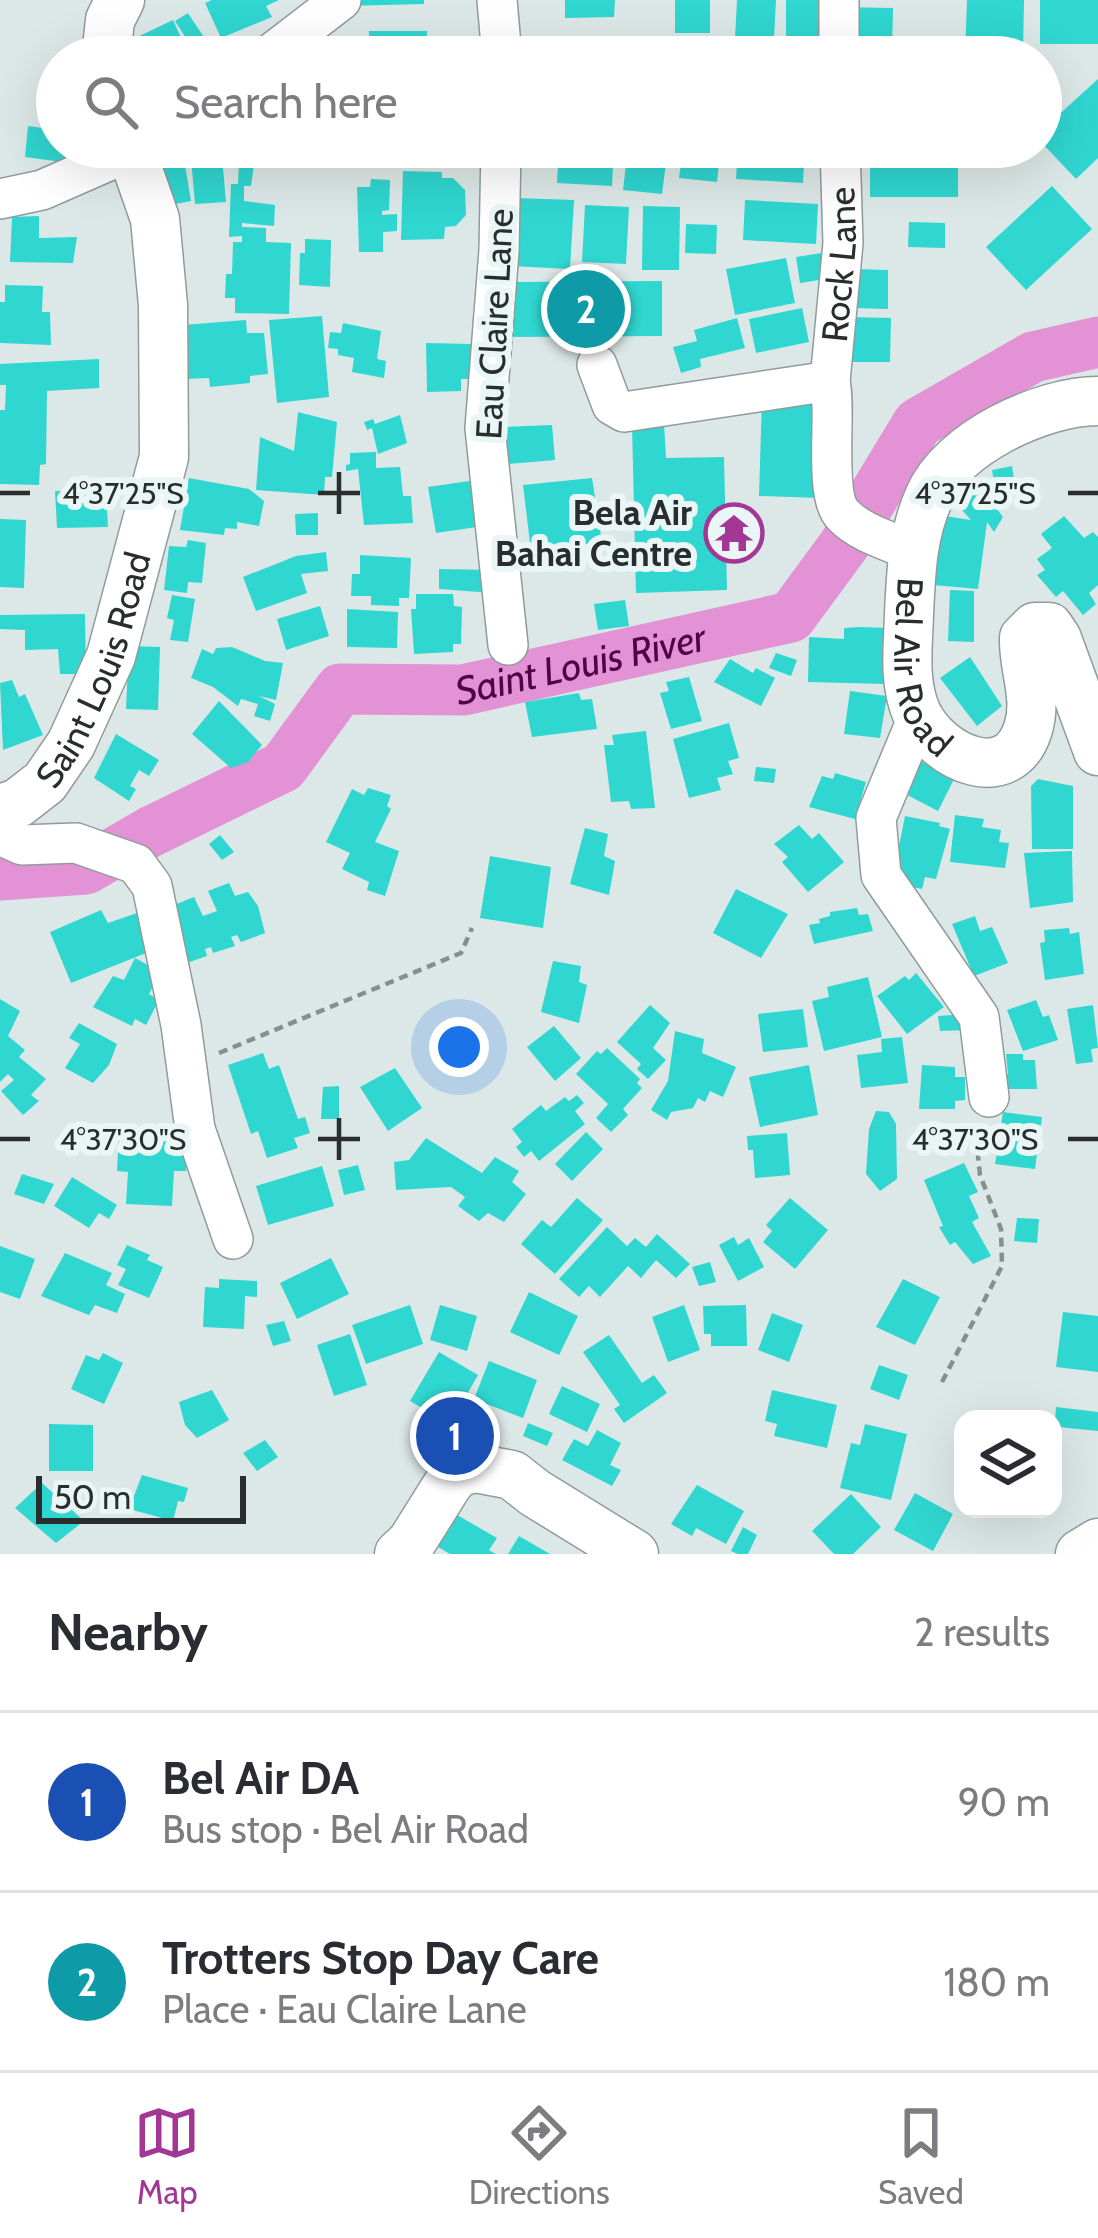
<!DOCTYPE html>
<html lang="en">
<head>
<meta charset="utf-8">
<style>
  :root { --surface:#fff; --page:#f2f2f3; --text:#2b2b33; --muted:#7c7c81; --line:#e1e1e2; --accent:#a33796 }
  body { margin:0; font-family:Cabin,sans-serif; background:var(--page); color:var(--text) }
  .controls { position:absolute; right:36px; bottom:36px; display:grid; overflow:hidden; border-radius:24px; box-shadow:0 12px 48px #0002 }
  .controls button { width:108px; height:108px; display:grid; place-items:center; padding:0; border:0; border-bottom:3px solid var(--line); background:var(--surface); color:var(--text); font:60px sans-serif }
  .scale { position:absolute; left:36px; bottom:30px; width:210px; box-sizing:border-box; padding-left:12px; border:6px solid #292e2d; border-top:0; font-size:33px; line-height:42px; white-space:nowrap; color:#292e2d; -webkit-text-stroke:9px #e9f6f5; paint-order:stroke }
  .you { position:absolute; left:459px; top:1047px; width:42px; height:42px; margin:-30px; border:9px solid #fff; border-radius:50%; background:#1a73e8; box-shadow:0 0 0 18px #1a73e833 }
  .badge { display:grid; place-items:center; width:78px; height:78px; border-radius:50%; background:var(--accent); color:#fff; font-size:39px; font-weight:700 }
  .pin { position:absolute; translate:-50% -50%; border:6px solid #fff; box-shadow:0 3px 12px #0006 }
  .list { margin:0; padding:0; list-style:none }
  h2 { display:flex; justify-content:space-between; align-items:center; height:156px; margin:0; padding:0 48px; font-size:51px }
  h2 small { font-size:39px; font-weight:400; color:var(--muted) }
  .list li { display:grid; grid-template-columns:78px 1fr auto; gap:36px; align-items:center; box-sizing:border-box; height:180px; padding:0 48px; border-top:3px solid var(--line) }
  .list b { display:block; font-size:45px; white-space:nowrap }
  .list p { margin:0; font-size:39px; white-space:nowrap; color:var(--muted) }
  .list em { font-size:39px; font-style:normal; color:var(--muted) }
  .icon { flex:none; width:66px; height:66px; fill:none; stroke:currentColor; stroke-width:2; stroke-linecap:round; stroke-linejoin:round }
  .map { position:relative; flex:none; width:1098px; height:1554px; overflow:hidden }
  .search { position:absolute; background:var(--surface); box-shadow:0 12px 48px #0002; left:36px; right:36px; top:36px; height:132px; display:flex; align-items:center; gap:30px; box-sizing:border-box; padding:0 42px; border-radius:66px; color:var(--muted); font-size:45px }
  .sheet { height:516px; background:var(--surface) }
  nav { display:flex; justify-content:space-around; align-items:center; box-sizing:border-box; height:168px; border-top:3px solid var(--line); background:var(--surface); font-size:33px; color:var(--muted) }
  nav a { display:grid; justify-items:center; gap:6px }
  nav .on { color:var(--accent) }
  .map>svg:first-child { display:block }
  .lines { fill:none; stroke-linecap:round; stroke-linejoin:round }
  .river { stroke:#e292d5; stroke-width:51 }
  .building { fill:#30d6d0 }
  .minor-casing { stroke:#909c9b; stroke-width:42 }
  .major-casing { stroke:#909c9b; stroke-width:51 }
  .path { stroke:#868f8e; stroke-width:4.5; stroke-dasharray:9 6; stroke-linecap:butt }
  .minor { stroke:#fff; stroke-width:39 }
  .major { stroke:#fff; stroke-width:48 }
  .ticks { fill:none; stroke:#292e2d; stroke-width:4.5 }
  .labels { text-anchor:middle; stroke-width:12; stroke-linejoin:round; paint-order:stroke }
  .street-label { font-size:36px; fill:#292e2d; stroke:#e9f6f5 }
  .poi-label { font-size:36px; font-weight:bold; fill:#292e2d; stroke:#e9f6f5; text-anchor:end }
  .water-label { font-size:39px; font-style:italic; fill:#4d0346; stroke:#e9f6f5 }
  .ticks-label { font-size:30px; text-anchor:middle; fill:#292e2d; stroke:#e9f6f5; stroke-width:12; stroke-linejoin:round; paint-order:stroke }
</style>
</head>
<body>
<div class="map">
<svg width="1098" height="1554" viewBox="0 0 1098 1554">
  <rect width="100%" height="100%" fill="#dce8e7"/>
  <g class="lines">
    <!-- river -->
    <path class="river" id="s1" d="M0,875l86,-6 64,-37 133,-65 57,-78 123,1 328,-73 53,-72 74,-122 115,-66 65,-15"/>
  </g>
  <!-- building -->
  <path class="building" d="M212,0h67l-13,6 6,11 -51,21 -16,-35z
    M345,0h79v4l-79,2z
    M565,0h50l-1,17 -49,1z
    M675,0h35v33h-35z
    M737,0h39l-3,57h-39z
    M786,0h40l-1,57h-39z
    M967,0h57l-1,55 -58,-1z
    M1040,0h58v44h-58z
    M838,7l55,1 -1,45 -55,-2z
    M188,13l29,44h-19l-23,-36z
    M173,20l17,37h-56l-7,-15z
    M369,31h58v26h-58z
    M320,37l8,20h-42z
    M523,40l34,1v16h-34z
    M1098,79v79l-22,21 -35,-37v-11z
    M28,126l29,4v17h26l-2,24 -27,-3 1,-7 -30,-4z
    M182,147l9,54 -21,4 -20,-56z
    M190,147h37l2,21h-6l3,34 -31,2z
    M559,147h55l-2,39 -55,-3z
    M628,147h40l-6,47 -39,-4z
    M683,147h38l-4,35 -38,-4z
    M738,147h67l-2,36 -67,-4z
    M870,147h88v50h-88z
    M239,162l15,2 -3,22h-7v15l31,4 -1,21 -32,-3v4l24,1v14l25,1 -2,71 -54,-1v-15h-10l1,-24h6l1,-32h9v-6l-13,1 2,-53h7z
    M403,171l39,1v6h11l12,12 1,25 -10,11 -11,1 -1,12 -43,1z
    M371,179l19,1 -1,30 -7,1v4l15,-1v17l-14,1v20h-24l-2,-65h13z
    M1052,186l40,43 -66,61 -40,-43z
    M515,198l59,2 -4,69 -59,-3z
    M745,200l73,4 -2,40 -73,-4z
    M585,205l44,2 -3,57 -44,-2z
    M643,206l37,1 -1,63h-37z
    M39,216v22l38,-1 -4,26 -63,-1 2,-45z
    M909,222l36,1v25l-37,-1z
    M686,224l31,1 -1,29 -31,-1z
    M305,239l26,1 -1,47 -31,-2 1,-32h5z
    M828,252l4,26 -32,5 -4,-26z
    M786,258l9,45 -60,12 -9,-46z
    M853,269l35,1v39l-36,-1z
    M662,281v55l-151,1v-55z
    M5,285l38,1 -1,26h8l1,33 -51,-2v-41h5z
    M802,308l7,34 -53,11 -7,-34z
    M322,316l7,81 -52,6 -8,-83z
    M849,317l42,1 -1,44h-42z
    M737,318l8,30 -45,11 1,8 -20,6 -8,-26 24,-6 -3,-11z
    M246,320l1,13h17l4,41 -18,2v7l-40,4 -1,-9 -24,1 -2,-54z
    M343,323l38,8 -4,28 9,2 -2,17 -32,-6 2,-14 -16,-3v-6l-10,-1 2,-16 11,1z
    M426,343l46,1 1,35h-12v12l-34,1z
    M99,359v29l-52,3 -1,73 -6,1 -1,20 -39,-1v-74h5l1,-25h-6v-21z
    M762,397l62,2 -3,99 -62,-2z
    M298,412l39,10 -5,55h-7l-1,18 -68,-5 4,-53 34,14z
    M400,415l7,28 -29,11 -6,-26 -5,2 -3,-8 9,-3 2,5z
    M664,423l2,35 58,-1 3,133 -91,3 -4,-168z
    M552,425l3,35 -46,4 -4,-37z
    M376,452v16l24,-1 3,29h8l2,27 -49,2 -6,-56 -12,2v-6l4,-1v-11z
    M1012,466l2,13 -20,4 -2,-13z
    M189,478l60,11 15,12 -5,25 -22,-4v7l-12,-1 -1,7 -44,-5z
    M592,478l10,64 -71,9 -8,-66z
    M476,480l8,46 -48,7 -8,-46z
    M975,480l28,37 -9,15 -7,-10 -9,67 -45,-4 12,-69 26,4 -18,-20z
    M106,490l2,37 -51,1 -2,-37z
    M318,513v22h-22l-1,-21z
    M1064,516l20,22 9,-6 5,5v48l-9,8 7,11 -13,11 -20,-24 -7,6 -19,-22 8,-5 -8,-11 15,-11 -11,-14z
    M0,519l26,1 -2,68 -24,-1z
    M188,540l18,3 -4,40 -14,-1 -1,11 -23,-3 5,-44 17,1z
    M326,552l2,19 -27,3 6,19 -51,18 -13,-34 53,-21z
    M360,555l51,3 -2,40h-10v8l-28,-1v-9h-20l1,-22h8z
    M439,569l55,1 -1,23 -54,-4z
    M950,590l24,1v51l-26,-1z
    M416,594h37l1,12 8,1 -1,37h-8v8l-39,2 -3,-45h5z
    M172,595l23,4 -7,43 -18,-2 4,-20 -7,-2z
    M625,600l4,26 -31,4 -4,-26z
    M320,606l9,30 -43,14 -9,-31z
    M347,609l51,3 -1,36 -50,-1z
    M85,614l1,60h-26l-2,-25 -33,1v-20l-25,-1v-14z
    M860,627l29,1 -4,56 -77,-2 1,-45 35,2v-11z
    M129,646l31,1 -2,63 -32,-1z
    M232,647l33,14 18,2 -7,37 -17,-4 16,8 -5,17 -16,-5 4,-12 -17,-5 -3,7 -25,-19 -22,-9 11,-29 11,5 3,-6z
    M776,653l21,7 -6,16 -22,-8z
    M970,657l32,49 -25,20 -37,-48z
    M730,659l23,14 3,-5 19,10 -14,28 -47,-24z
    M689,677l13,44 -31,8 -11,-36 9,-2 -3,-9z
    M12,680l7,17 6,-3 18,41 -40,15 -3,-67z
    M850,691l37,5 -7,42 -36,-4z
    M579,693l2,7 11,-1 5,30 -65,8 -7,-35z
    M219,701l43,44 -14,17 -17,6 -39,-34z
    M729,723l10,35 -11,3 5,13 -16,4 4,12 -32,8 -16,-59z
    M646,731l9,77 -24,1 -2,-8 -18,1 -7,-57h10l-2,-10z
    M116,734l43,26 -10,16 -10,-6 -9,16 6,3 -7,12 -35,-23z
    M911,756l43,23 -16,32 -44,-23z
    M756,767l20,2 -2,14 -20,-2z
    M835,773l31,9 -11,37 -46,-12 13,-31 11,3z
    M1038,779l35,7v63h-41l-1,-63z
    M368,788l23,7 -4,11 4,3 -16,33 24,9 -14,45 -18,-6 2,-8 -27,-13 8,-16 -24,-11 26,-53 12,6z
    M955,815l29,4 -2,8 19,3 -2,12 10,1 -4,25 -55,-6z
    M905,816l35,7 -1,3 11,3 -14,50 -11,-2 -3,12 -19,-4 3,-11 -12,-3z
    M799,825l13,14 7,-6 25,29 -36,30 -26,-30 6,-5 -14,-13z
    M585,828l23,6 -4,22 11,5 -6,34 -39,-11z
    M220,835l14,17 -12,8 -13,-16z
    M1072,851l1,51 -43,6 -6,-55z
    M490,856l61,11 -8,61 -63,-10z
    M229,883l6,13 13,-4 10,14 7,27 -24,9 -4,-7 -6,2 4,9 -22,7 -2,-6 -6,2 2,7 -23,8 -18,-39 14,-5 -6,-15 20,-8 9,19 14,-5 -9,-20z
    M736,889l52,25 -27,44 -48,-25z
    M857,908l2,7 9,-1 5,17 -59,13 -5,-19 11,-2 -1,-4 11,-3v-4z
    M101,910l7,13 32,-11 16,37 -85,34 -21,-51z
    M975,916l5,15 12,-4 16,36 -34,13 -22,-52z
    M1069,928l1,6 9,-2 5,42 -39,6 -5,-37 5,-1 -1,-12z
    M135,958l26,14 -12,22 10,6 -13,25 -11,-6 -3,7 -39,-19 20,-31 11,4z
    M553,961l28,5 -2,16 8,3 -8,38 -38,-11z
    M916,973l28,34 -37,27 -30,-38 28,-20 4,4z
    M868,977l14,60 -58,14 -12,-50 17,-4 -2,-10z
    M0,999l20,12 -12,25 17,14 -6,7 27,22 -15,16 8,6 -16,14 -22,-24 13,-11 -6,-6 -8,8z
    M1036,1000l7,17 6,-2 9,25 -35,11 -16,-41z
    M650,1005l20,18 -17,25 13,12 -18,19 -11,-10 4,-5 -24,-22z
    M1093,1005l5,43 -7,1 2,13 -17,2 -9,-55z
    M803,1009l5,38 -45,5 -5,-38z
    M968,1014l2,16 -30,1 -2,-15z
    M79,1023l38,21 -8,21 -16,18 -28,-15 15,-24 -11,-6z
    M554,1026l27,32 -26,23 -28,-34z
    M675,1031l29,8 -2,14 34,14 -13,30 -13,-6 -5,11 -7,-4 -5,10 -22,4 -4,8 -16,-10 17,-29z
    M902,1037l6,46 -47,5 -4,-33 25,-3 -1,-13z
    M607,1048l33,31 -3,4 5,5 -19,21 5,6 -17,17 -15,-14 12,-14 -32,-30 21,-23 4,3z
    M263,1053l6,16 10,-4 19,54 7,-2 5,16 -16,5 4,10 -31,10 -9,-27 -7,3 -23,-69z
    M1006,1054h17v6h12l2,29h-33v-15h4z
    M809,1065l9,50 -58,12 -11,-50z
    M922,1065l33,2v10h10v23l-10,1v8h-36z
    M395,1068l27,40 -34,23 -28,-44z
    M339,1086v33h-18l2,-32z
    M577,1095l7,8 -9,8 10,13 -46,37 -8,-10 -7,6 -8,-10 6,-5 -10,-13 29,-24 5,6 19,-14 4,4z
    M876,1111l13,1 7,12 1,55 -17,12 -14,-17 3,-45z
    M1003,1112l39,5 -7,52 -40,-5z
    M141,1126l31,2v14l15,1 -1,28h-12l-2,35 -46,-2 2,-32 -11,-1 2,-36 22,2z
    M586,1132l17,17 -31,32 -17,-17z
    M787,1133l3,42 -35,3 -2,-28h-5l-1,-14z
    M426,1138l56,35 13,-16 24,14 -7,11 14,12 -22,28 -16,-9 -9,8 -21,-15 7,-9 -14,-10 -55,3 -2,-28 15,-2z
    M964,1163l14,29 -9,4 10,22 -7,4 19,34 -18,8 -18,-22 -5,3 -11,-18 4,-1 -19,-46z
    M358,1165l7,25 -21,5 -6,-25z
    M322,1166l12,40 -66,19 -12,-39z
    M22,1174l32,10 -10,20 -30,-10z
    M72,1177l45,28 -8,14 -10,-6 -10,15 -35,-22z
    M577,1198l26,22 -48,54 -34,-30 21,-24 9,7z
    M790,1198l38,32 -33,39 -32,-27 9,-11 -6,-6z
    M1017,1218l22,1 -2,24 -23,-2z
    M607,1227l20,19 8,-8 11,9 11,-13 33,30 -14,14 -20,-18 -15,18 -13,-12 -28,31 -11,-11 -10,11 -20,-18z
    M734,1237l4,8 11,-7 15,29 -26,14 -19,-36z
    M127,1245l23,10 -3,5 16,7 -14,31 -31,-13 8,-16 -9,-4z
    M0,1246l35,13 -15,40 -20,-7z
    M65,1253l47,20 -6,12 19,9 -8,19 -22,-8 -6,10 -48,-19z
    M331,1258l18,36 -52,25 -17,-36z
    M710,1262l6,20 -17,4 -7,-19z
    M219,1279l38,2v16l-12,-1 -1,33 -41,-2 2,-40 14,1z
    M903,1279l37,18 -25,48 -39,-18z
    M529,1292l49,24 -19,39 -49,-23z
    M410,1305l13,39 -57,20 -14,-39z
    M440,1305l37,11 -10,35 -37,-11z
    M684,1305l16,45 -32,12 -16,-45z
    M746,1305l1,41h-36v-12h-7l-1,-28z
    M1063,1312l35,4v56l-42,-5z
    M772,1313l31,12 -14,37 -31,-12z
    M284,1321l7,20 -18,5 -7,-21z
    M350,1334l17,51 -33,11 -17,-51z
    M609,1335l33,48 12,-8 13,18 -43,30 -10,-14 6,-4 -37,-53z
    M439,1352l39,23 -28,49 -40,-23z
    M103,1353l20,10 -19,41 -33,-15 15,-34 13,5z
    M489,1361l48,19 -14,38 -49,-19z
    M879,1365l29,10 -9,25 -29,-11z
    M562,1386l38,18 -13,28 -38,-18z
    M212,1390l17,30 -32,18 -12,-13 -6,-23z
    M772,1390l65,15 -10,43 -53,-12 3,-12 -12,-3z
    M1056,1407l42,5v19l-40,-4 -5,18z
    M528,1423l25,10 -6,13 -24,-10z
    M49,1424l44,1v46h-44z
    M865,1424l42,10 -16,66 -51,-12 11,-45 9,2z
    M597,1430l24,13 -11,22 11,5 -9,16 -50,-26 12,-21 14,7z
    M265,1440l13,17 -21,14 -14,-18z
    M142,1475l46,13 -4,14 -6,-1 -5,20 -44,-12z
    M42,1483l42,38 -28,22 -41,-35z
    M697,1485l47,26 -18,33 -30,-16 -4,8 -21,-12z
    M915,1493l38,21 -20,37 -39,-21z
    M851,1494l30,33 -28,27h-19l-22,-23z
    M452,1512l45,26 -8,12 7,4h-46l-17,-10z
    M743,1527l14,8 -9,19h-10l-7,-3z
    M519,1536l31,18h-42z"/>
  <g class="lines">
    <!-- minor casing -->
    <g class="minor-casing">
      <g id="minor">
        <path d="M497,0l5,57"/>
        <path d="M839,0v57"/>
        <path d="M267,57l74,-57"/>
        <path d="M501,147l-2,103 -14,178 23,217"/>
        <path d="M0,199l42,-9 89,-39"/>
        <path d="M597,365l15,40 12,7 206,-31c7,31 -7,114 13,134 17,18 47,26 69,36"/>
        <path id="s2" d="M830,381l13,-138 -3,-96"/>
        <path d="M918,717l-42,101 5,57 98,142 10,80"/>
        <path d="M0,835l22,10 54,-2 60,21 16,22 29,139 14,104 38,110"/>
      </g>
    </g>
    <!-- major casing -->
    <g class="major-casing">
      <g id="major">
        <path d="M106,57l4,-37 10,-20"/>
        <path id="s3" d="M1098,401c-56,0 -146,42 -169,96 -17,38 -18,76 -20,117 -1,33 -6,69 8,100 22,45 92,75 111,15 10,-32 -5,-60 -4,-91l11,-11h14l8,12 41,112"/>
        <path id="s4" d="M0,809l18,-6 27,-21 26,-38 40,-88 53,-199 -1,-152 -8,-86 -25,-72"/>
        <path d="M399,1554l12,-11 37,-59 9,-11 18,-5 37,7 23,18 99,61"/>
        <path d="M1080,1554l18,-11"/>
      </g>
    </g>
    <!-- path -->
    <path class="path" d="M219,1053l242,-100 11,-25
      M942,1382l60,-116 -1,-37 -21,-54 -2,-19 10,-29"/>
    <!-- minor -->
    <use href="#minor" class="minor"/>
    <!-- major -->
    <use href="#major" class="major"/>
  </g>
  <!-- ticks -->
  <path class="ticks" d="M339,472v42M0,493h30M318,493h42M1068,493h30M339,1118v42M0,1139h30M318,1139h42M1068,1139h30"/>
  <!-- icons -->
  <defs>
    <g id="temple-ring" transform="scale(3)"><circle r="9.5" fill="#e9f6f5" stroke="#a33796" stroke-width="1.5"/><path d="M0-6L5-2H3V0L6.5 2.5H4V6H1.5V3h-3V6H-4V2.5H-6.5L-3 0V-2H-5Z" fill="#a33796"/></g>
  </defs>
  <g fill-rule="evenodd">
    <use href="#temple-ring" x="734" y="533"/>
  </g>
  <g class="labels">
    <!-- street labels -->
    <g class="street-label">
      <text dy="13" stroke="none"><textPath href="#s2" startOffset="117">Rock Lane</textPath></text>
      <text transform="translate(494 324) rotate(-87)" y="13">Eau Claire Lane</text>
      <text dy="13" stroke="none"><textPath href="#s3" startOffset="378">Bel Air Road</textPath></text>
      <text dy="13" stroke="none"><textPath href="#s4" startOffset="177">Saint Louis Road</textPath></text>
    </g>
    <!-- poi labels -->
    <g class="poi-label">
      <text x="692" y="525">Bela Air<tspan x="692" dy="41">Bahai Centre</tspan></text>
    </g>
    <!-- water labels -->
    <g class="water-label">
      <text dy="14" stroke="none"><textPath href="#s1" startOffset="648">Saint Louis River</textPath></text>
    </g>
  </g>
  <g class="ticks-label">
    <text x="123" y="504">4°37'25"S</text>
    <text x="975" y="504">4°37'25"S</text>
    <text x="123" y="1150">4°37'30"S</text>
    <text x="975" y="1150">4°37'30"S</text>
  </g>
</svg>
<div class="controls">
<button><svg class="icon" aria-label="layers" viewBox="0 0 24 24"><path d="M12 4l9 5-9 5-9-5zM3 14l9 5 9-5"/></svg></button>
</div>
<div class="scale">50 m</div>
<div class="you"></div>
<div class="pin badge" style="left:455px;top:1436px;background:#1a4fb4">1</div>
<div class="pin badge" style="left:586px;top:309px;background:#0f9aa8">2</div>
<div class="search"><svg class="icon" aria-label="search" viewBox="0 0 24 24"><circle cx="10" cy="10" r="6"/><path d="M15 15l6 6"/></svg>Search here</div>
</div>
<section class="sheet">
<h2>Nearby<small>2 results</small></h2>
<ul class="list">
<li><span class="badge" style="background:#1a4fb4">1</span><div><b>Bel Air DA</b><p>Bus stop · Bel Air Road</p></div><em>90 m</em></li>
<li><span class="badge" style="background:#0f9aa8">2</span><div><b>Trotters Stop Day Care</b><p>Place · Eau Claire Lane</p></div><em>180 m</em></li>
</ul>
</section>
<nav>
<a class="on"><svg class="icon" aria-label="map" viewBox="0 0 24 24"><path d="M3 6l6-2 6 2 6-2v14l-6 2-6-2-6 2zM9 4v14M15 6v14"/></svg>Map</a>
<a><svg class="icon" aria-label="directions" viewBox="0 0 24 24"><path d="M12 3l9 9-9 9-9-9zM9 14v-3h6M13 9l2 2-2 2"/></svg>Directions</a>
<a><svg class="icon" aria-label="saved" viewBox="0 0 24 24"><path d="M7 4h10v16l-5-4-5 4z"/></svg>Saved</a>
</nav>
</body>
</html>
